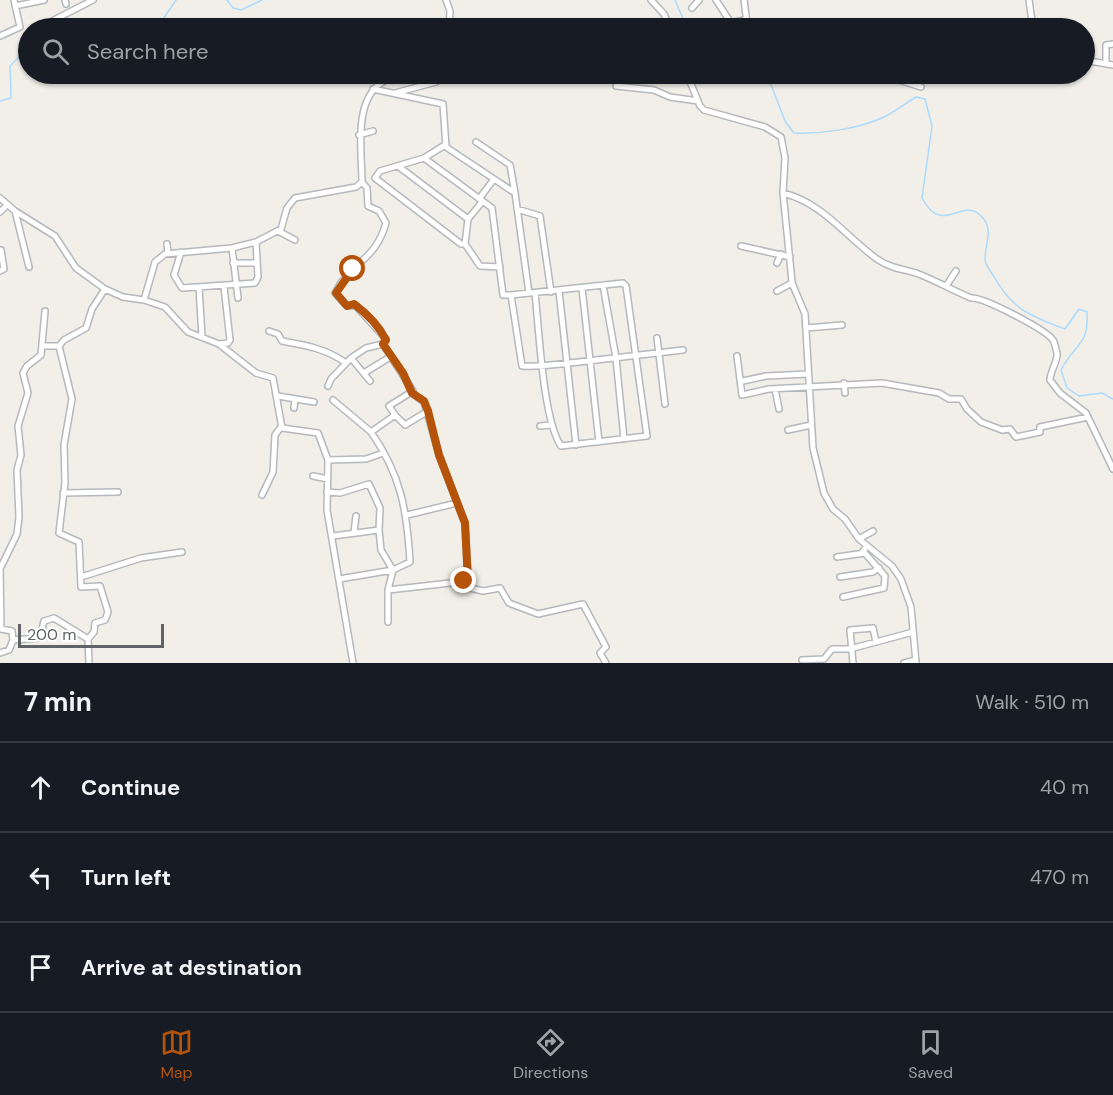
<!DOCTYPE html>
<html lang="en">
<head>
<meta charset="utf-8">
<style>
  :root { --surface:#171b24; --page:#20242c; --text:#f1f3f6; --muted:#9ea1a6; --line:#363941; --accent:#b45309 }
  body { margin:0; font-family:"DM Sans",sans-serif; background:var(--page); color:var(--text) }
  .scale { position:absolute; left:18px; bottom:15px; width:146px; box-sizing:border-box; padding-left:6px; border:3px solid #5f6368; border-top:0; font-size:16px; line-height:21px; white-space:nowrap; color:#5f6368; -webkit-text-stroke:4px #fff; paint-order:stroke }
  .stop { position:absolute; width:18px; height:18px; margin:-14px; border:4px solid #b45309; border-radius:50%; background:#fff }
  .stop.end { background:#b45309; border-color:#fff; box-shadow:0 2px 6px #0008 }
  .list { margin:0; padding:0; list-style:none }
  h2 { display:flex; justify-content:space-between; align-items:center; height:78px; margin:0; padding:0 24px; font-size:26px }
  h2 small { font-size:20px; font-weight:400; color:var(--muted) }
  .list li { display:grid; grid-template-columns:39px 1fr auto; gap:18px; align-items:center; box-sizing:border-box; height:90px; padding:0 24px; border-top:2px solid var(--line) }
  .list b { display:block; font-size:22px; white-space:nowrap }
  .list em { font-size:20px; font-style:normal; color:var(--muted) }
  .icon { flex:none; width:33px; height:33px; fill:none; stroke:currentColor; stroke-width:2; stroke-linecap:round; stroke-linejoin:round }
  .map { position:relative; flex:none; width:1113px; height:663px; overflow:hidden }
  .search { position:absolute; background:var(--surface); box-shadow:0 2px 4px #0004; left:18px; right:18px; top:18px; height:66px; display:flex; align-items:center; gap:15px; box-sizing:border-box; padding:0 21px; border-radius:33px; color:var(--muted); font-size:22px }
  .sheet { height:348px; background:var(--surface) }
  nav { display:flex; justify-content:space-around; align-items:center; box-sizing:border-box; height:84px; border-top:2px solid var(--line); background:var(--surface); font-size:16px; color:var(--muted) }
  nav a { display:grid; justify-items:center; gap:3px }
  nav .on { color:var(--accent) }
  .map>svg:first-child { display:block }
  .lines { fill:none; stroke-linecap:round; stroke-linejoin:round }
  .stream { stroke:#aadaff; stroke-width:1.5 }
  .minor-casing { stroke:#b5b8bc; stroke-width:8 }
  .minor { stroke:#fff; stroke-width:5 }
  .route { stroke:#b45309; stroke-width:8 }
</style>
</head>
<body>
<div class="map">
<svg width="1113" height="663" viewBox="0 0 1113 663">
  <rect width="100%" height="100%" fill="#f1efe8"/>
  <g class="lines">
    <!-- stream -->
    <path class="stream" d="M227,0l6,8 8,2 21,-10
      M675,0l12,28
      M157,28l19,-28
      M700,74l11,8 13,-8
      M767,74l18,47 9,12c28,1 64,-4 90,-16 11,-5 22,-14 32,-20l9,2 7,27 -10,72c20,38 39,0 58,17 15,13 5,28 5,44 0,5 5,12 8,16 19,35 38,41 72,54l14,-20 8,3c2,34 -12,31 -26,58l6,18 12,8 23,-3 11,6
      M0,101l11,-3 -1,-32 10,-10 8,-2"/>
    <!-- minor casing -->
    <g class="minor-casing">
      <path id="minor" d="M65,0l1,4
        M446,0l4,11 -1,17
        M651,0l13,14 6,14
        M716,0l15,23 13,-3 4,8
        M744,0l3,23
        M1029,0l4,28
        M15,6l29,-6
        M692,8l7,-8
        M54,20l39,-20
        M0,36l20,-9 -6,-27
        M1084,60l29,5
        M1106,64v-19l7,-1
        M687,74l13,32 4,4 61,17 16,10 4,21 -2,35 8,79 1,11 13,31 8,134 11,45 9,16 12,10 14,20 33,27 9,13 10,28 5,56
        M880,74l41,13
        M616,86l38,4 16,7 28,4
        M373,89l70,15 3,43 48,32 -15,20
        M395,93l41,-11
        M359,135l14,-4
        M476,142l34,23 5,28
        M445,145l-21,13 -44,13 -5,7 86,66h4l3,-25 14,-17
        M424,158l68,50 11,87h8
        M398,166l70,53
        M494,179l21,14 14,100
        M783,193c40,10 62,43 94,66 13,9 25,10 39,14 19,7 36,17 55,25 13,-1 75,32 82,42 2,3 3,10 4,13 1,9 -7,18 -7,27l10,13 26,20 27,56
        M0,198l15,13 40,25 21,32 29,21 18,8 21,3 21,7 23,25 31,12 37,29 17,5 9,50 36,5 10,27 -1,50 26,153
        M517,209l23,7 11,76
        M15,211l14,56
        M0,212l7,-7
        M278,231l17,9
        M167,244l1,9
        M465,244l15,22 20,1
        M741,246l49,11
        M232,248l6,50
        M181,252l-7,23 8,13 73,-5 3,-6 -2,-35
        M233,263h24
        M777,263l4,-9
        M0,271l4,-2 -3,-19
        M603,285l13,73 8,81
        M946,286l10,-15
        M199,287l3,50
        M582,288l17,154
        M559,291l17,154
        M777,291l15,-8
        M535,293c4,36 8,127 26,153l86,-10 -21,-150 -3,-3c-37,4 -75,8 -112,12l11,71c19,1 38,-2 57,-4 34,-4 69,-8 104,-12
        M144,300l11,-38 10,-8 67,-6 24,-6 25,-13 6,-21 8,-10 61,-11 6,-5
        M45,311l-4,44 -14,11 -4,7 5,20 -10,33 3,29 -4,15 2,47 -2,17 -17,35 1,60 11,2 1,9 27,-2 4,-17 10,-3 34,21 1,24
        M806,328l36,-3
        M269,331l9,3 4,7c23,4 45,8 64,22
        M657,338l8,66
        M219,344l9,-1 2,-3 -6,-53
        M383,344l3,-5 -31,-34 -8,1 -12,-13c16,-32 40,-31 51,-70l-7,-12 -11,-5 -1,-18 -5,-6c0,-28 -9,-80 19,-99 9,-6 21,-7 32,-9
        M44,346h15
        M737,356l5,39 27,-6 113,-6 57,10 10,6h12l6,10 14,13 21,8 8,-1 6,8 24,-5v-5l48,-10
        M351,358l15,-10 17,-4 30,47 -24,15 6,9
        M364,373l26,-16
        M743,381l23,-5 42,-2
        M844,383l1,10
        M328,386l3,-7 20,-21 19,23
        M775,389l4,20
        M412,393l12,9 15,53 26,68 3,58
        M278,396l36,6
        M333,400l38,32
        M294,408l1,-9
        M540,426l11,-1
        M788,430l23,-5
        M328,460l38,-1 17,-6
        M313,476l15,3
        M327,492l13,1 29,-9 11,24 -1,22
        M63,493l55,-1
        M262,495l11,-23 2,-37 6,-8
        M407,515l50,-12
        M354,532l2,-16
        M333,536l46,-6 2,20 12,20 -5,20v32
        M859,539l14,-8
        M837,557l28,-4
        M81,577l60,-19 41,-6
        M840,577l33,-5 6,-4
        M339,579l54,-9 17,-8c-3,-52 -9,-87 -39,-130l24,-17 10,10 23,-14
        M388,590l80,-9 2,7 13,3 17,-3 9,15 29,11 45,-10 23,43 -6,6 6,10
        M843,597l41,-9 1,-12 -22,-25 4,-5
        M88,639l6,-7 1,-9 10,-3 3,-8 -8,-26 -19,1 -2,-45 -20,-9 6,-50 -1,-38 8,-46 -13,-53 5,-6 22,-12 6,-19 13,-20
        M0,653l9,-3 4,-10
        M802,660l22,-1 8,-10h18l63,-17
        M853,663l-3,-33 23,-2 3,14
        M904,663l12,-3"/>
    </g>
    <!-- minor -->
    <use href="#minor" class="minor"/>
  </g>
  <g class="lines">
    <!-- route -->
    <path class="route" d="M353,269l-17,24 11,13 7,-2c12,9 25,22 32,36l-3,4 20,29 9,20 12,8 4,10 11,44 26,68 3,58h-4"/>
  </g>
</svg>
<div class="scale">200 m</div>
<div class="stop" style="left:353px;top:269px"></div>
<div class="stop end" style="left:464px;top:581px"></div>
<div class="search"><svg class="icon" aria-label="search" viewBox="0 0 24 24"><circle cx="10" cy="10" r="6"/><path d="M15 15l6 6"/></svg>Search here</div>
</div>
<section class="sheet">
<h2>7 min<small>Walk · 510 m</small></h2>
<ul class="list">
<li><svg class="icon" aria-label="ahead" viewBox="0 0 24 24"><path d="M12 20V5M6 11l6-6 6 6"/></svg><div><b>Continue</b></div><em>40 m</em></li>
<li><svg class="icon" aria-label="left" viewBox="0 0 24 24"><path d="M17 20v-9H6M10 6l-5 5 5 5"/></svg><div><b>Turn left</b></div><em>470 m</em></li>
<li><svg class="icon" aria-label="arrive" viewBox="0 0 24 24"><path d="M6 21V4h12l-3 4 3 4H6"/></svg><div><b>Arrive at destination</b></div></li>
</ul>
</section>
<nav>
<a class="on"><svg class="icon" aria-label="map" viewBox="0 0 24 24"><path d="M3 6l6-2 6 2 6-2v14l-6 2-6-2-6 2zM9 4v14M15 6v14"/></svg>Map</a>
<a><svg class="icon" aria-label="directions" viewBox="0 0 24 24"><path d="M12 3l9 9-9 9-9-9zM9 14v-3h6M13 9l2 2-2 2"/></svg>Directions</a>
<a><svg class="icon" aria-label="saved" viewBox="0 0 24 24"><path d="M7 4h10v16l-5-4-5 4z"/></svg>Saved</a>
</nav>
</body>
</html>
